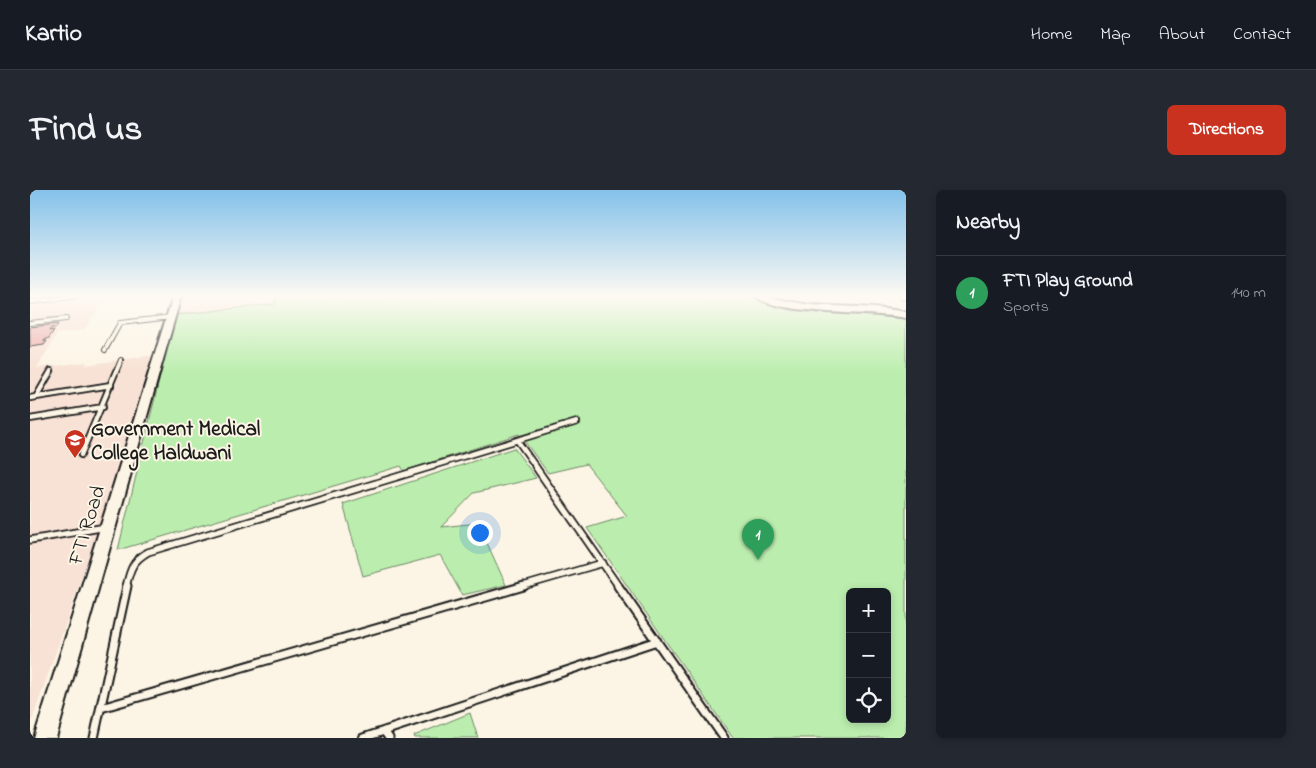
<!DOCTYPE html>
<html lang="en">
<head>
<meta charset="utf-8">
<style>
  :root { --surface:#171b24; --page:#242831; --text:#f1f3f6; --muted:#9ea1a6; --line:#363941; --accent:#c8321e }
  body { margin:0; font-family:"Indie Flower",sans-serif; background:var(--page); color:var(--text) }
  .controls { position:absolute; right:15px; bottom:15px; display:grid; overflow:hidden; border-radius:8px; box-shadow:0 2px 8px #0003 }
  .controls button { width:45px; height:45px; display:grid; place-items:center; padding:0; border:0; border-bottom:1px solid var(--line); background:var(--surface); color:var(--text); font:25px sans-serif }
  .you { position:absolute; left:449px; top:342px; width:18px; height:18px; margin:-12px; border:4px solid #fff; border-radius:50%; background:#1a73e8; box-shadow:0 0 0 8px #1a73e833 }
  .badge { display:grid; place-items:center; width:32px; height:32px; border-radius:50%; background:var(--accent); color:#fff; font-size:16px; font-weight:700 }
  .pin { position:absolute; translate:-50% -41px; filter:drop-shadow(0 1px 2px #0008) }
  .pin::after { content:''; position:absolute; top:26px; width:18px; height:15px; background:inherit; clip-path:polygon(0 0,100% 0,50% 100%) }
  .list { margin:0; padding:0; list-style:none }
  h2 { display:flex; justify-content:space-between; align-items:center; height:65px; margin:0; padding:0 20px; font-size:21px }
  h2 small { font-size:16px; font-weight:400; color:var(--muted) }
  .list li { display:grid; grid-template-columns:32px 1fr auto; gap:15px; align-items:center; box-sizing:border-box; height:75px; padding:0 20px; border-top:1px solid var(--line) }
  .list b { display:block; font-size:19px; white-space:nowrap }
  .list p { margin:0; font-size:16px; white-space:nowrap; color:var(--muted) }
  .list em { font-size:16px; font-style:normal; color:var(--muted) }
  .icon { flex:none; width:28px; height:28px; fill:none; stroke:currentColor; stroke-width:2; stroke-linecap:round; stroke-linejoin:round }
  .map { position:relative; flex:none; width:876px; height:548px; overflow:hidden; border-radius:8px }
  header { display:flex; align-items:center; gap:30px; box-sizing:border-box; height:70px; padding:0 25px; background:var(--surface); border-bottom:1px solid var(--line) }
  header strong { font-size:24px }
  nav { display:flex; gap:28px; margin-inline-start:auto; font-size:18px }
  .intro { display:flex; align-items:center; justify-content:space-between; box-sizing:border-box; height:120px; padding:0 30px }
  h1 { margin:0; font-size:35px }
  .button { padding:12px 22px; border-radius:8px; background:var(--accent); color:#fff; font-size:18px; font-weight:700 }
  main { display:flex; gap:30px; padding:0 30px }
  aside { flex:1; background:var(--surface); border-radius:8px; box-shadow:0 2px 8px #0003 }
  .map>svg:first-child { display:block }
  .built { fill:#f8e1d5 }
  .green { fill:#bbeeae; stroke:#6c8565; fill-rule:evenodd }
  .building { fill:#edb1af; stroke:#1c1c1c }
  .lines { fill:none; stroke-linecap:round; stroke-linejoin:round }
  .service-far3-casing { stroke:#1c1c1c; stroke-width:6 }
  .service-far2-casing { stroke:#1c1c1c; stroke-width:8 }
  .service-far1-casing { stroke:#1c1c1c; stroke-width:9 }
  .service-casing { stroke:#1c1c1c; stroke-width:11 }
  .secondary-casing { stroke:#1c1c1c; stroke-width:4 }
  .service-far3 { stroke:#fcf5e5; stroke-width:4 }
  .service-far2 { stroke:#fcf5e5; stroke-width:4.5 }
  .service-far1 { stroke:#fcf5e5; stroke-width:5.5 }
  .service { stroke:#fcf5e5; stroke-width:7 }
  .secondary { fill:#fcf5e5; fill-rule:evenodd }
  .labels { text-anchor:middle; stroke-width:4; stroke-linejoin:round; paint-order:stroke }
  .poi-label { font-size:21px; font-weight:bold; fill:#1c1c1c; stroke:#fcf5e5; text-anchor:start }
  .street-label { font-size:21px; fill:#1c1c1c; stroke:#fcf5e5 }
</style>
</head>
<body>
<header>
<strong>Kartio</strong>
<nav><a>Home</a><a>Map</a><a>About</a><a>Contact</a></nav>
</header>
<div class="intro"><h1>Find us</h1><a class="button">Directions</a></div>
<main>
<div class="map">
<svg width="876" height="548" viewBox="0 0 876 548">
  <rect width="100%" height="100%" fill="#fcf5e5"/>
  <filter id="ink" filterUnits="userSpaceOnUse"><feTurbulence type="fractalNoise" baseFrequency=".02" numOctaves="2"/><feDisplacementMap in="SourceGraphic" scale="10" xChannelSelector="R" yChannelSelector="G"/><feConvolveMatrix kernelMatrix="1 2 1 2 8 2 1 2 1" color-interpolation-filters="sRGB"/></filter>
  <g filter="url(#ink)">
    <!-- built -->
    <path class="built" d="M0,106h78l-24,34 -27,4 -20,34 50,-6 -2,3 70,-10 -64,196 -61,175z
      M150,106h96l-1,8 -100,11z
      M752,106h124v12l-34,-8h-77z"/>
    <!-- green -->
    <path class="green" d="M246,106h477l21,8 100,7 32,6v421h-173l-146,-210 40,-12 -41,-52 -38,9 -29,-39 -115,37 -3,-5 -283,84 57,-235 100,-11zM820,402h37v127h-37z
      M484,258l22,30 -62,15 -33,34 37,-4 28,62 -44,10 -22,-40 -77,21 -20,-72z
      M440,523l8,25h-63l-1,-2z"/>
    <!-- building -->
    <path class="building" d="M28,134l-2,4h-5l-2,3 5,-1 -5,8 -6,3h4l-3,4 -14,2v-20z"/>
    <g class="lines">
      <!-- service-far3 casing -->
      <g class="service-far3-casing">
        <path id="service-far3" d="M870,106l3,2
          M0,112l50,-6
          M0,133l36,-4
          M75,160l15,-27 51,-6
          M86,182l5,-12"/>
      </g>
      <!-- service-far2 casing -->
      <g class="service-far2-casing">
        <path id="service-far2" d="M6,207l15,-26
          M0,208l81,-13
          M0,229l73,-12
          M487,250l19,27
          M51,265l35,-84
          M399,277l148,-45"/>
      </g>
      <!-- service-far1 casing -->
      <g class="service-far1-casing">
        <path id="service-far1" d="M505,276l84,121
          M0,350l76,-13
          M96,397c4,-17 6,-26 22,-35l285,-86
          M490,397l83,-24"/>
      </g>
      <!-- service casing -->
      <g class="service-casing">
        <path id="service" d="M588,396l106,152
          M71,518l423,-122
          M354,541l5,7
          M64,548l33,-152
          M333,548l294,-97"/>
      </g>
      <!-- secondary casing -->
      <g class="secondary-casing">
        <path id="secondary" d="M143,106h8l-125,442h-22z
          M724,106c19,0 38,7 58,9 32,2 63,1 94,7v6c-37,-7 -125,-2 -152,-22z"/>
      </g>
      <!-- service-far3 -->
      <use href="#service-far3" class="service-far3"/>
      <!-- service-far2 -->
      <use href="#service-far2" class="service-far2"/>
      <!-- service-far1 -->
      <use href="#service-far1" class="service-far1"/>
      <!-- service -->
      <use href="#service" class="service"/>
      <!-- secondary -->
      <use href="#secondary" class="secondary"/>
    </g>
  </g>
  <!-- sky -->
  <linearGradient id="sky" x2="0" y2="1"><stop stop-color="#83c1ea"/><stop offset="0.58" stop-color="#fefaf3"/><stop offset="1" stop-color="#fefaf3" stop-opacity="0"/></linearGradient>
  <rect width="876" height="183" fill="url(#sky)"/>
  <!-- icons -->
  <defs>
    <g id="university-pin" transform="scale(1.125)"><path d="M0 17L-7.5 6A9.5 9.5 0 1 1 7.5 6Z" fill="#c8321e" stroke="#fcf5e5"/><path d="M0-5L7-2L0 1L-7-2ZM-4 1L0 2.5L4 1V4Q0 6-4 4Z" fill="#fff"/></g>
  </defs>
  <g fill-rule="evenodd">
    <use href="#university-pin" x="45" y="250"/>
  </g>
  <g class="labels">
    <!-- poi labels -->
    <g class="poi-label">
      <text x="61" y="245">Government Medical<tspan x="61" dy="24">College Haldwani</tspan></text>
    </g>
    <!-- street labels -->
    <g class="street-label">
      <text transform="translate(56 335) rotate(-73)" y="7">FTI Road</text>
    </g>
  </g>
</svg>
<div class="controls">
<button>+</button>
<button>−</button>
<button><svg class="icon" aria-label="locate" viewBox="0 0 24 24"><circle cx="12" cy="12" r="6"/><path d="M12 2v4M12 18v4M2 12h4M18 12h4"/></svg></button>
</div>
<div class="you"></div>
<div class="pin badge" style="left:728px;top:370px;background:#2e9e5b">1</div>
</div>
<aside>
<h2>Nearby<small></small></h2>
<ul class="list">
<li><span class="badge" style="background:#2e9e5b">1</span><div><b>FTI Play Ground</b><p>Sports</p></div><em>140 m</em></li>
</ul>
</aside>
</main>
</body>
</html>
